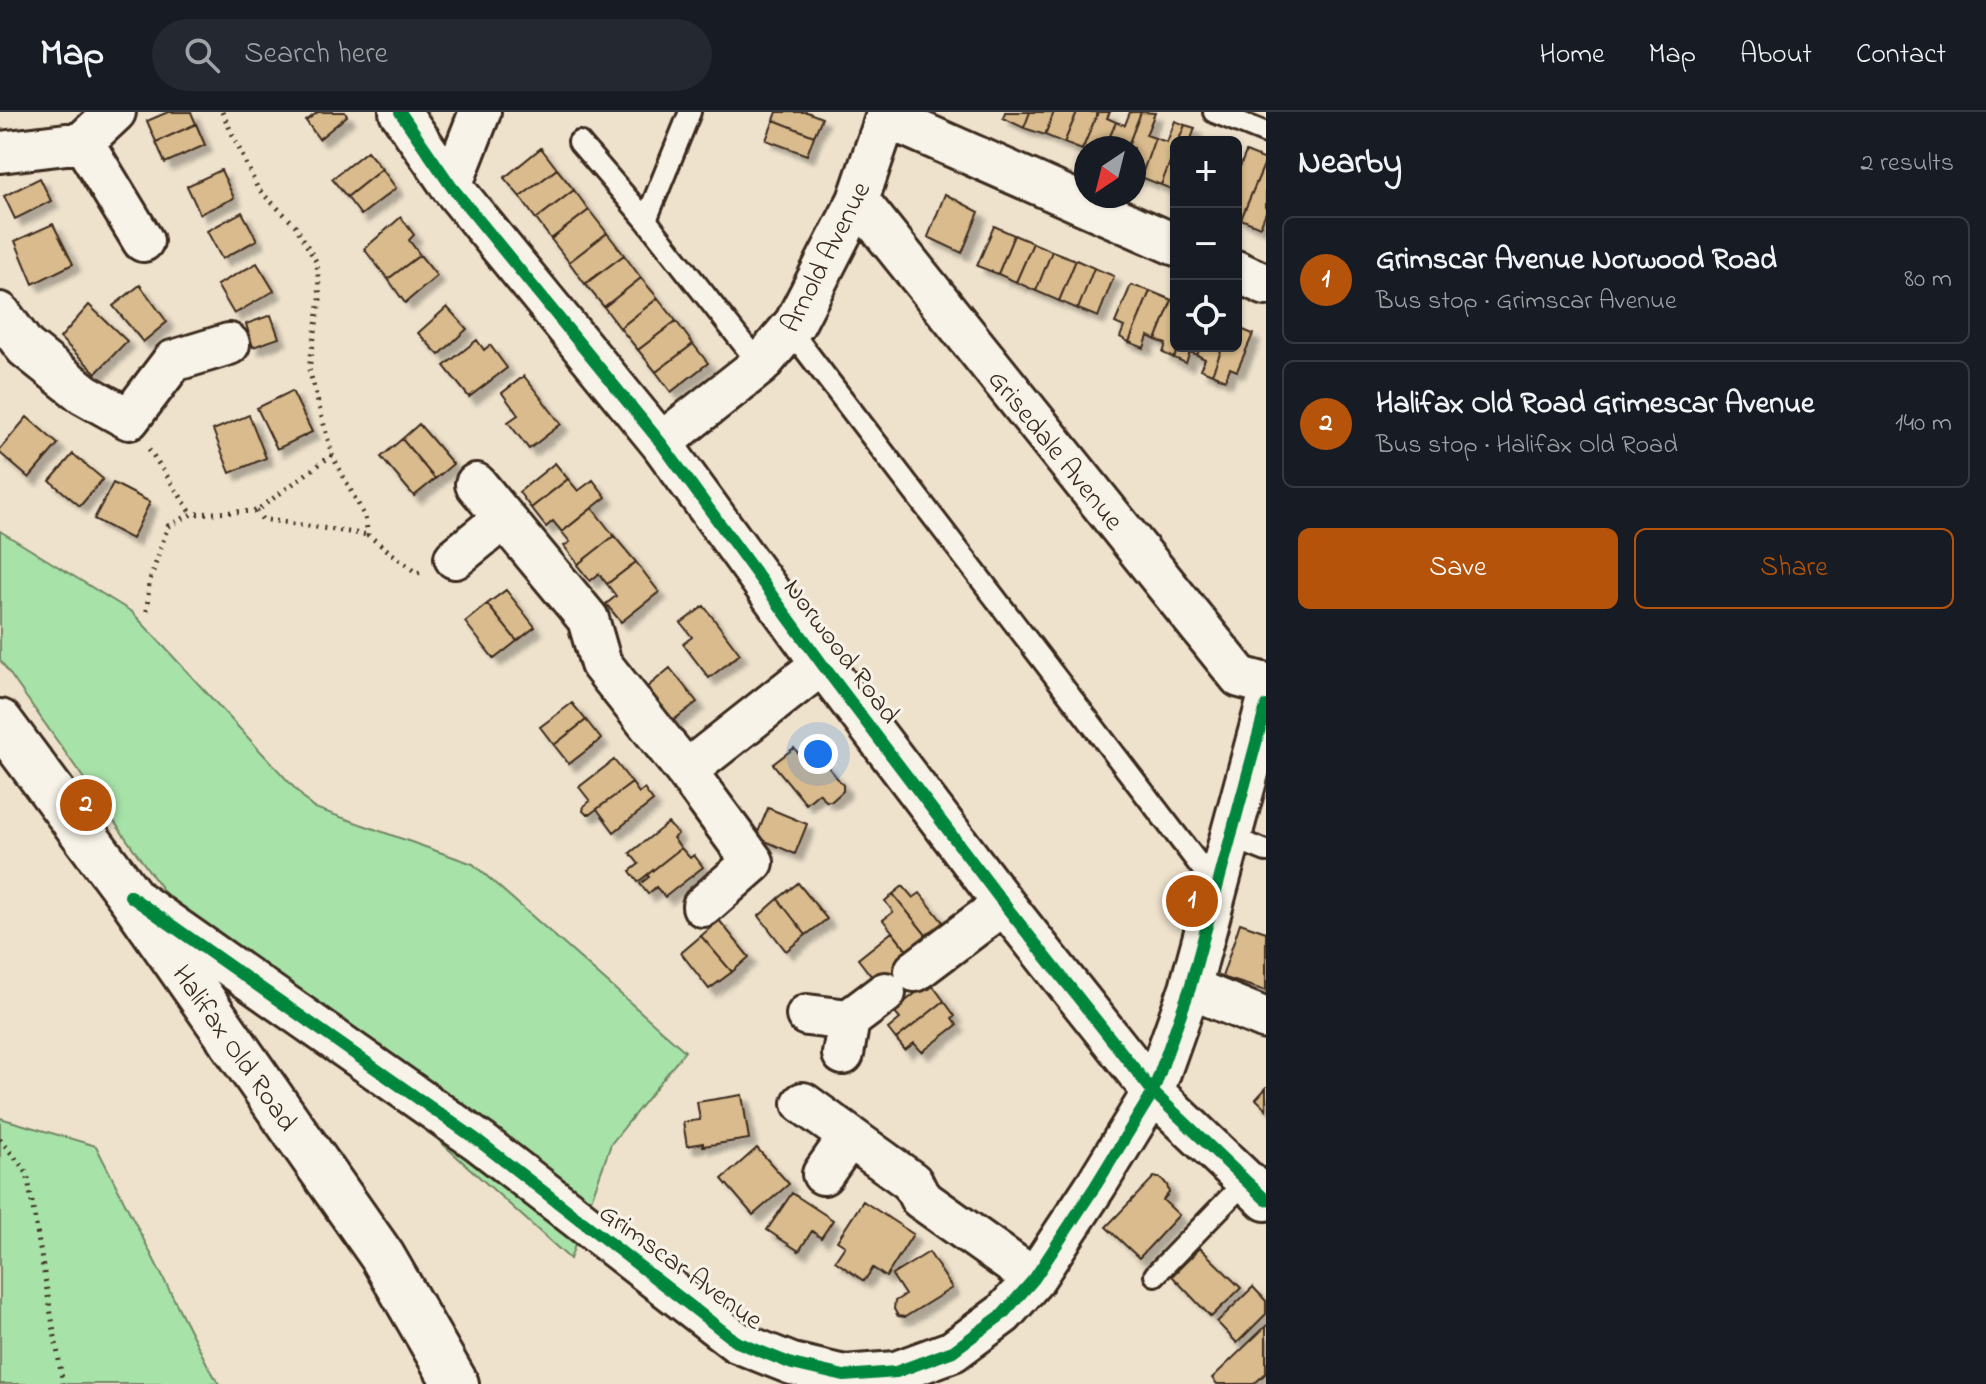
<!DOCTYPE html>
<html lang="en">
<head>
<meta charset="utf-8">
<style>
  :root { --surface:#171b24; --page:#242831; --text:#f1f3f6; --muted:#9ea1a6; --line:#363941; --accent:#b45309 }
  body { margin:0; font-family:"Indie Flower",sans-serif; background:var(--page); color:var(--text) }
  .controls { position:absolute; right:24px; top:24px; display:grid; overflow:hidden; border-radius:12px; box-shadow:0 2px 6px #0004 }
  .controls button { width:72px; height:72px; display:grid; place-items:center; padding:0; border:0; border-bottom:2px solid var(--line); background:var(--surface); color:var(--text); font:40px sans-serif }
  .compass { position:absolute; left:1074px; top:24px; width:72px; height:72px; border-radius:50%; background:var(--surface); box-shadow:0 2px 6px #0004; rotate:215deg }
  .you { position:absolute; left:818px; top:642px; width:28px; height:28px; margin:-20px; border:6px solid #fff; border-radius:50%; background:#1a73e8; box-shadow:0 0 0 12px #1a73e833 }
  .badge { display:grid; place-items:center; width:52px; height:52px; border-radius:50%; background:var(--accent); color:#fff; font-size:26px; font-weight:700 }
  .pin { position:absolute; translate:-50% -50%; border:4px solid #fff; box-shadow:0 2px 8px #0006 }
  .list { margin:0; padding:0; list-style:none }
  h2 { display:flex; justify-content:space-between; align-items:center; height:104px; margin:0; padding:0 32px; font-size:34px }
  h2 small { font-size:26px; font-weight:400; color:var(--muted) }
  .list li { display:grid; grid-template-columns:52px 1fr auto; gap:24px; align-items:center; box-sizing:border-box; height:128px; margin:0 16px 16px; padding:0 16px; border:2px solid var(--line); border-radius:12px }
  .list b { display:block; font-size:30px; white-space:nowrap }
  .list p { margin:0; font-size:26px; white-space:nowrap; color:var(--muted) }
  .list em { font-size:26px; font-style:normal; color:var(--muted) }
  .actions { display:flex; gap:16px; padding:24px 32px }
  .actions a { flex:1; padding:18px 0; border:2px solid var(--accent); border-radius:12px; text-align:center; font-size:28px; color:var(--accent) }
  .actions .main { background:var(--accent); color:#fff }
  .icon { flex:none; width:44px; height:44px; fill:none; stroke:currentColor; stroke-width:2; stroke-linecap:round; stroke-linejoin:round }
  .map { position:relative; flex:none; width:1266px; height:1272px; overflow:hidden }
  header { display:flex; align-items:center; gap:48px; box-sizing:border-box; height:112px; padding:0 40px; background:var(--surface); border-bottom:2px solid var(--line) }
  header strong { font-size:38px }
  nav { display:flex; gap:44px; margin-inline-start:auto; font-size:28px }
  .search { width:560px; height:72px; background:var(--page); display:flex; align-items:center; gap:20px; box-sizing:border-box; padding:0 28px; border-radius:44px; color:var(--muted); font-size:30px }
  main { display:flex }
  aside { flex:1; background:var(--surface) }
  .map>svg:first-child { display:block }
  .green { fill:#a7e3a9; stroke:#718664; stroke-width:2 }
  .building { fill:#d9bb8d; stroke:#3b2a1e; stroke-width:2; filter:url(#shadow) }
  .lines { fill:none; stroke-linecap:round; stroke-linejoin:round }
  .service-casing { stroke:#3b2a1e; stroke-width:26 }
  .minor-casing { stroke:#3b2a1e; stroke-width:46 }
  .tertiary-casing { stroke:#3b2a1e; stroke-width:50 }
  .path { stroke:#3b2a1e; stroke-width:5; stroke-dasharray:2 6; stroke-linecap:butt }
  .service { stroke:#f7f3e8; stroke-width:20 }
  .minor { stroke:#f7f3e8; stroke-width:40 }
  .tertiary { stroke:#f7f3e8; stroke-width:44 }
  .cycleway-casing { stroke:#f7f3e8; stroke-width:17 }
  .cycleway { stroke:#00873e; stroke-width:12 }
  .labels { text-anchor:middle; stroke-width:6; stroke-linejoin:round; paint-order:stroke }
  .street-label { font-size:28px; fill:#3b2a1e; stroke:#f7f3e8 }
</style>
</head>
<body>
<header>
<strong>Map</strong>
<div class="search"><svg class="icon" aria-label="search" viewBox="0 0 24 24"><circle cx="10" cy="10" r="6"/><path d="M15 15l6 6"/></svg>Search here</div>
<nav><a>Home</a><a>Map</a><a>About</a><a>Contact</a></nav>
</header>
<main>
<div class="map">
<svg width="1266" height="1272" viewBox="0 0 1266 1272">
  <defs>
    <filter id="shadow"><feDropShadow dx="7" dy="7" stdDeviation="2" flood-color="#0004"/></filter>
  </defs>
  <rect width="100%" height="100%" fill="#eee2cd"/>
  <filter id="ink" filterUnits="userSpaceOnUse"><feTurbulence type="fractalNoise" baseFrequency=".0125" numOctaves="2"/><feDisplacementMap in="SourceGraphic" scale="16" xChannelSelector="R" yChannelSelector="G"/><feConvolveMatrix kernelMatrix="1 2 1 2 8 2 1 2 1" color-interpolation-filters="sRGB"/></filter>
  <g filter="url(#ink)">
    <!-- green -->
    <path class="green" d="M0,419l132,81 180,195 161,57 212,187 -74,93 -41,115 -406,-367 -164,-232z
      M0,1006l96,28 111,218 12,20h-219z"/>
    <!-- building -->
    <path class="building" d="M168,0h23l5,12 -40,18 -9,-21z
      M318,0h27l2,4 -28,23 -13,-18z
      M777,0h30l15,6 -8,18 -40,-16z
      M1005,0h25l-6,16 -21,-10z
      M1030,0h24l-9,23 -21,-7z
      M1054,0h23l-13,31 -19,-8z
      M1077,0h21l-16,38 -18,-7z
      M1098,0h12l-3,6 9,4 -11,26h-19v4l-4,-2z
      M1130,0h11l-14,36h-22l11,-26 9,3z
      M1141,0l14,1 -9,22 9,3 -14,39 -7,-3v-26h-7z
      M774,8l40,16 -7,19 -41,-15z
      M1175,9l10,4 -7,17h-2v5l-15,38 -20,-8 14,-39 12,4z
      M196,12l9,21 -40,18 -9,-21z
      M1185,13l10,3 -5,14h-12z
      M1176,35v44l-15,-6z
      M541,36l16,21 -37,28 -16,-19z
      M367,39l15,18 -35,28 -15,-18z
      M1246,40l20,8 -25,59 -5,-2v-41z
      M1266,48v52l-6,15 -19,-8z
      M382,57l14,19 -35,27 -14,-18z
      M557,57l17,21 -38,29 -16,-22z
      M221,58l13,28 -34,16 -13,-28z
      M40,66l11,23 -36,18 -11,-23z
      M574,78l15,20 -38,29 -15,-20z
      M945,82l34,18 -17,41 -34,-16z
      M589,98l18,23 -38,29 -18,-23z
      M242,100l15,28 -35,19 -15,-28z
      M401,105l13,18 -5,5 11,15 -32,24 -24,-30z
      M53,112l20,40 -40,20 -18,-43z
      M994,114l20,9 -16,39 -21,-8z
      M607,121l17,22 -39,29 -16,-22z
      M1014,123l19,8 -17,39 -18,-8z
      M1033,131l19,8 -16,40 -20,-9z
      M1052,139l24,9 -17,41 -23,-10z
      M420,143l17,21 -32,27 -17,-24z
      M624,143l17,23 -37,29 -19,-23z
      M1076,148l18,8 -16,41 -19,-8z
      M257,151l17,28 -40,23 -17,-29z
      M1094,156l20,8 -16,41 -20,-8z
      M641,166l17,20 -38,30 -16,-21z
      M140,173l27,37 -24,20 -30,-36z
      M1131,173l19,6 -21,51 -9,-5 4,-10 -9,-4z
      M1150,179l22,9 -16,40 -8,-4 -4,12 -15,-6z
      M658,186l18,23 -38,29 -18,-22z
      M1172,188l4,2v44h3l-5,12 -11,-5 3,-9 -10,-4z
      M89,193l38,36 -31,32 -36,-35z
      M447,195l20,22 -28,26 -21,-22z
      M271,203l8,23 -26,9 -7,-23z
      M676,209l17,23 -37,28 -18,-22z
      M1236,215l17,7 -16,37 -7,-3 -5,12 -13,-6 11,-28h13z
      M477,228l7,10 6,-5 17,23 -38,29 -25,-31z
      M693,232l15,19 -37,29 -15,-20z
      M1179,234h22l-4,9 -7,-3 -4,11 -12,-5z
      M1201,234h22l-11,28 -12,-5 5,-10 -8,-4z
      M524,264l37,48 -32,25 -21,-27 10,-7 -16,-22z
      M292,279l20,41 -35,17 -20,-41z
      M249,303l17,43 -36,15 -17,-43z
      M27,305l31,27 -29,34 -29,-25v-4z
      M419,312l34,40 -18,15 -33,-40z
      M402,327l33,40 -21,17 -33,-39z
      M73,342l30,25 -23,27 -30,-25z
      M555,351l13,16 -37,29 -12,-16z
      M568,367l10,12 15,-11 13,17 -44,35 -9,-11 -7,6 -15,-19z
      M113,371l37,19 -18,37 -38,-20z
      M592,396l22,28 -36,28 -14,-18 6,-4 -8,-10z
      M614,424l22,26 -29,22 -8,-10 -9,7 -13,-16z
      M636,450l23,30 -38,30 -15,-18 10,-8 -9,-12z
      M506,478l29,37 -18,14 -30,-37z
      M487,492l30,37 -23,18 -29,-37z
      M704,494l36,48 -31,24 -26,-34 9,-7 -11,-14z
      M670,556l27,34 -26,20 -26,-33z
      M572,591l14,17 -32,25 -14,-18z
      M586,608l15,19 -32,25 -15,-19z
      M809,632l34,41v6l-11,10h-6l-7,-8 -13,11 -33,-40 21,-16 4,5z
      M614,648l18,23 -42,31h-4l-3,-3 1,-5 6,-5 -11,-14z
      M632,671l7,10 5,-4 9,12 -39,31 -17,-23z
      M768,696l39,16 -12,30 -39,-17z
      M668,711l10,11 -5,4 8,10 -43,34 -8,-11 9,-7 -9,-11z
      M681,736l9,10 4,-3 9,12 -38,30 -9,-10 -8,7 -8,-10 9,-7 -2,-2z
      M798,771l29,36 -21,16 -28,-36z
      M903,774l10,12 7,-5 25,32 -15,15 -37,-46z
      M893,782l37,46 -21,13 -26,-33 10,-8 -8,-11z
      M778,787l28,36 -20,16 -27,-35z
      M719,808l30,37 -17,15 -31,-36z
      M1240,811l26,9v59l-44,-14z
      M892,820l17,21 3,14 -30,23 -24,-31z
      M701,824l31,36 -23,17 -28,-36z
      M926,873l3,4 4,-3 11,15 -48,38 -8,-10 12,-10 -7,-8z
      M944,889l11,15 -3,2 5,7 -35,27 -8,-9 -9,7 -9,-11z
      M1266,976v21l-10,-10z
      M742,983l7,44 -46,7v-3l-16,3 -4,-24 17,-2 -3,-18z
      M757,1036l32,36 -36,31 -31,-36z
      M1154,1065l8,2 5,6 2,8 -6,7 16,15 -40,43 -33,-31z
      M792,1081l41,27 -12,18 -9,-7 -13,20 -32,-21z
      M863,1089l50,33 -27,43 -13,-9 -9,13 -29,-20 10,-15 -8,-5z
      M1200,1136l41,40 -30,29 -39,-41z
      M929,1140l23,36 -47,29 -7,-1 -4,-7 1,-8 10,-6 -13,-20z
      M1253,1175l13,14v13l-29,29 -20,-21z
      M1266,1214v47l-12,11h-37l-5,-6z"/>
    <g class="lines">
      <!-- service casing -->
      <g class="service-casing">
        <path id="service" d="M1214,0l52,21
          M579,30l67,78 114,145
          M646,108l44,-108
          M790,218l427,558
          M1231,725l35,14
          M1155,1163l91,-94"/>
      </g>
      <!-- minor casing -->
      <g class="minor-casing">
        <path id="minor" d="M400,0l51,74 210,257 161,221 182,240 149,188 113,108
          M886,5l290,128
          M83,30l32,-30
          M0,40l83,-10 60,99
          M451,74l29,-74
          M858,88l382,477 26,7
          M1236,159l30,14
          M0,201l25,34 59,47 45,25 44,-58 56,-17
          M661,331l99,-78 35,-42 63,-123 30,-88
          M476,372l112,135 13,45 85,107 67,91 -50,44
          M455,446l49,-40
          M686,659l136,-107
          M140,791l340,239 257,200 55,22 52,12 52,-4 57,-21 50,-37 31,-35 62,-94 57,-93 37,-104 76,-282
          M915,859l89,-67
          M1190,876l76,31
          M807,903l42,5
          M843,942l6,-34 36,-27
          M803,991l109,79 8,16 114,81
          M823,1062l26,-37"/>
      </g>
      <!-- tertiary casing -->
      <g class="tertiary-casing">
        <path id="tertiary" d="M0,610l130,174 252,360 74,128"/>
      </g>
      <!-- path -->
      <path class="path" d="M222,0l36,77 37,36 22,38 3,37 -11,69 23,86 33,62 3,18 49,38 4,-1
        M149,337l43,65
        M256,399l6,8 106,16
        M147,499l2,-28 19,-57 24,-12 64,-3 76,-56
        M0,1027l27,34 36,211"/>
      <!-- service -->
      <use href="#service" class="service"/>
      <!-- minor -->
      <use href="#minor" class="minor"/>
      <!-- tertiary -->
      <use href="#tertiary" class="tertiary"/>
      <!-- cycleway casing -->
      <g class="cycleway-casing">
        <path id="cycleway" d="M400,0l51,74 210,257 161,221 182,240 149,188 113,108
          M130,784l350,246 257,200 55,22 52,12 52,-4 57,-21 50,-37 31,-35 62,-94 57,-93 37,-104 76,-282"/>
      </g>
      <!-- cycleway -->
      <use href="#cycleway" class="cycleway"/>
    </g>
  </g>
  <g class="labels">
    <!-- street labels -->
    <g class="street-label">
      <text transform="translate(824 144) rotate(-63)" y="10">Arnold Avenue</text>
      <text transform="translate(1057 337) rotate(51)" y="10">Grisedale Avenue</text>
      <text transform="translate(843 538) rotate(53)" y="10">Norwood Road</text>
      <text transform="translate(236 935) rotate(55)" y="10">Halifax Old Road</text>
      <text transform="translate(682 1153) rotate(36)" y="10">Grimscar Avenue</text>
    </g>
  </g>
</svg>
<div class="controls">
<button>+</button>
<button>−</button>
<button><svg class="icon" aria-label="locate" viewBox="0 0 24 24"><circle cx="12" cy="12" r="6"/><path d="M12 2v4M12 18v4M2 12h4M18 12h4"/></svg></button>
</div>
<svg class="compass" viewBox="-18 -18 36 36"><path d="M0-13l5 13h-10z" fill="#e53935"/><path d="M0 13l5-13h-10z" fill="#9ea1a6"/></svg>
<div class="you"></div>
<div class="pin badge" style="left:1192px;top:789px">1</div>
<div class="pin badge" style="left:86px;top:693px">2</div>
</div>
<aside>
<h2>Nearby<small>2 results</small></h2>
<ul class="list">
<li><span class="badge">1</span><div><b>Grimscar Avenue Norwood Road</b><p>Bus stop · Grimscar Avenue</p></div><em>80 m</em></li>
<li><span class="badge">2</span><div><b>Halifax Old Road Grimescar Avenue</b><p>Bus stop · Halifax Old Road</p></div><em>140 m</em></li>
</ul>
<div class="actions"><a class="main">Save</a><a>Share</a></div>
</aside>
</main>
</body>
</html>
